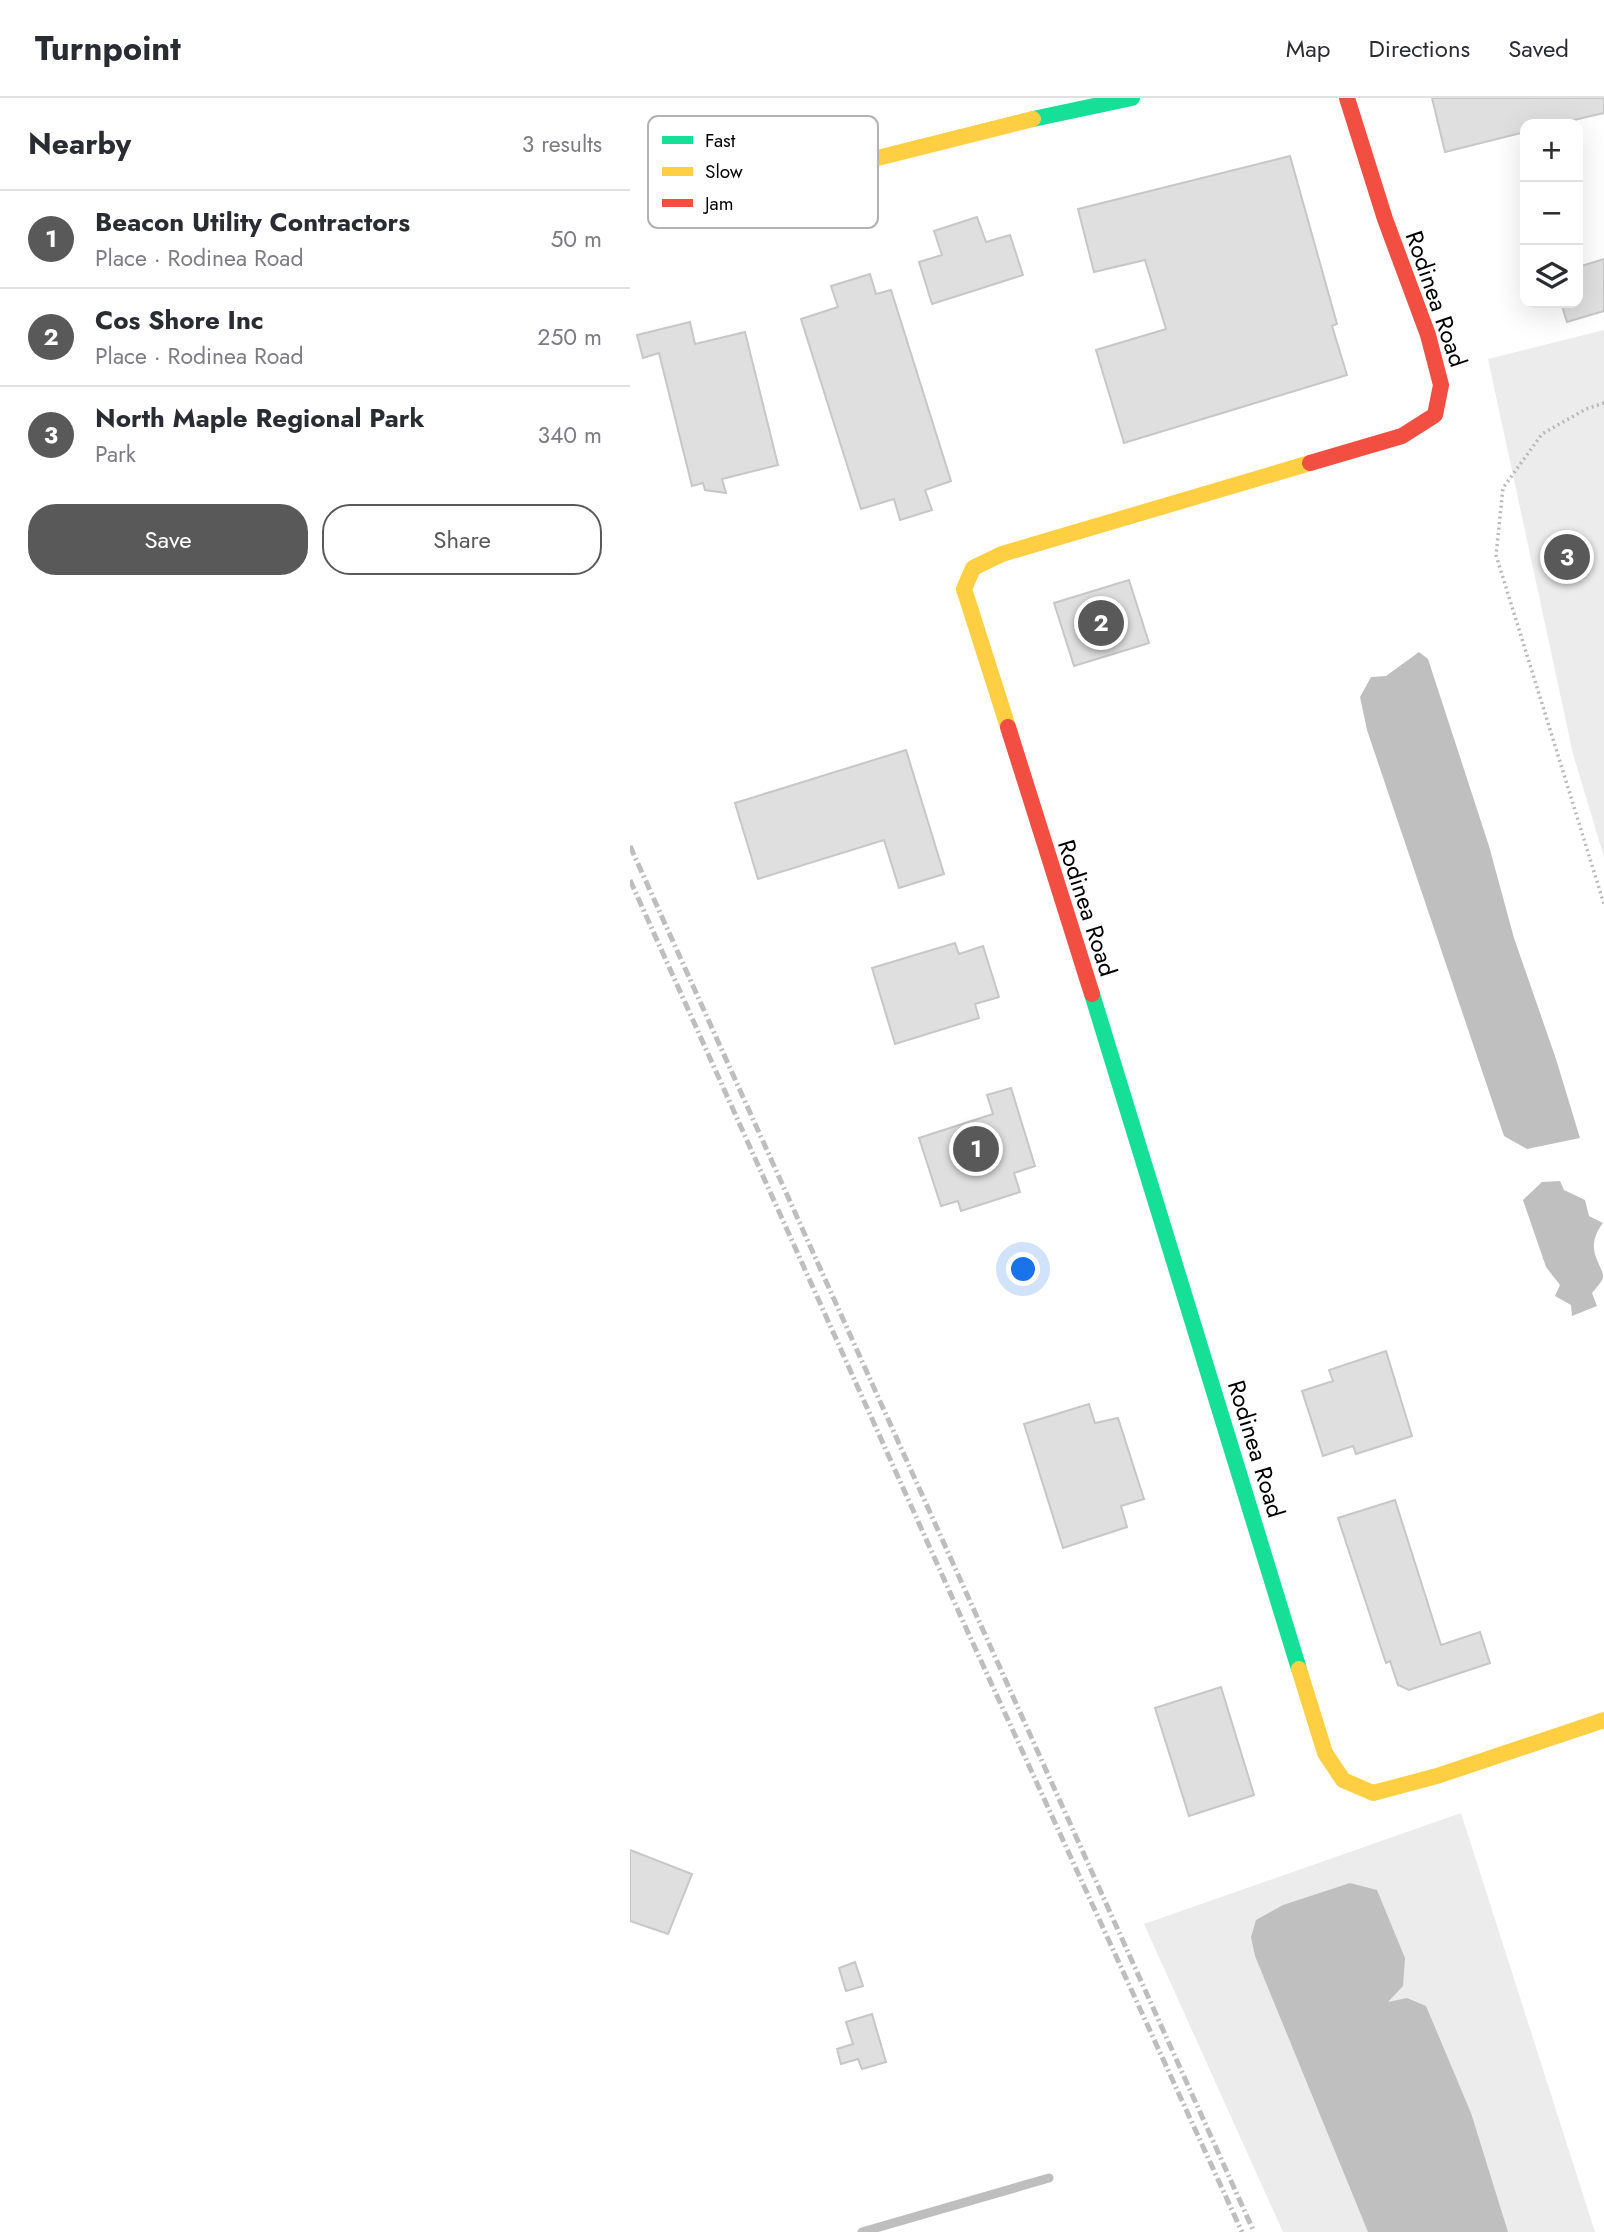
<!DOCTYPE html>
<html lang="en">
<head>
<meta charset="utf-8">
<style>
  :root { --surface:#fff; --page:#f2f2f3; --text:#2b2b33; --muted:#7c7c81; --line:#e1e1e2; --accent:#595959 }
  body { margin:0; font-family:Jost,sans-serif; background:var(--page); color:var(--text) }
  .controls { position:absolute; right:21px; top:21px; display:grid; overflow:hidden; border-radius:14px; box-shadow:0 7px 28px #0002 }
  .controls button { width:63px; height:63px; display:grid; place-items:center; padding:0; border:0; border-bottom:2px solid var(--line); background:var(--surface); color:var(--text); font:35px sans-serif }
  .you { position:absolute; left:394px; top:1172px; width:24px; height:24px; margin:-18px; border:5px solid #fff; border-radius:50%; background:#1a73e8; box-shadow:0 0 0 10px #1a73e833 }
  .badge { display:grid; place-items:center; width:46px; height:46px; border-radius:50%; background:var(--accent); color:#fff; font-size:23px; font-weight:700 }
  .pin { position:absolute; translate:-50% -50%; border:4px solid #fff; box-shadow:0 2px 7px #0006 }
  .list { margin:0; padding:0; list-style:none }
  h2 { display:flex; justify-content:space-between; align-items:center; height:91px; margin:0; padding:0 28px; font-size:30px }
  h2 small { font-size:23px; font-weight:400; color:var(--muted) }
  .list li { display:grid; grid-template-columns:46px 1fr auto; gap:21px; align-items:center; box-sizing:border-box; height:98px; padding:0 28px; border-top:2px solid var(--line) }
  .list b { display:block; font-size:26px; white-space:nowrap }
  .list p { margin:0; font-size:23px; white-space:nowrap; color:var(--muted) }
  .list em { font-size:23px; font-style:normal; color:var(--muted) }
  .actions { display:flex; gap:14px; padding:21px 28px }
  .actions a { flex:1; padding:16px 0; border:2px solid var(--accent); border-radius:28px; text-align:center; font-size:24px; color:var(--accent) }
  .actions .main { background:var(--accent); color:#fff }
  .icon { flex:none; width:38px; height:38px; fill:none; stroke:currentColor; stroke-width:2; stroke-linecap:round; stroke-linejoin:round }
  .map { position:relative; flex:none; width:974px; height:2134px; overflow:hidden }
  header { display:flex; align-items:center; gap:42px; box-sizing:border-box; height:98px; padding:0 35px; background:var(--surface); border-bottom:2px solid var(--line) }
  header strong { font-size:33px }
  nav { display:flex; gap:38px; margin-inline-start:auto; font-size:24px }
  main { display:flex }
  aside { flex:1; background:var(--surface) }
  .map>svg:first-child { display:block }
  .green { fill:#ececec }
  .water { fill:#bfbfbf }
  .building { fill:#dfdfdf; stroke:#c7c7c7; stroke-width:2 }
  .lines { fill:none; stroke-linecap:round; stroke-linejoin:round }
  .path { stroke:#b9b9b9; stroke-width:3.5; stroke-dasharray:2 3.5; stroke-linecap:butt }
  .lane { stroke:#bebebe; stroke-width:9 }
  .fast { stroke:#16e098; stroke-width:16 }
  .slow { stroke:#ffcf43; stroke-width:16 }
  .jam { stroke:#f24e42; stroke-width:16 }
  .rail { stroke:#bebebe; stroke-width:5; stroke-dasharray:10 3.5 2 3.5; stroke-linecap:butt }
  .labels { text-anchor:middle; stroke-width:5; stroke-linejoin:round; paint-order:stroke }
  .street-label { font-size:24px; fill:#000; stroke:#fff }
  .key { fill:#fff; stroke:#b2b2b2; stroke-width:2 }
  .key-label { font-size:19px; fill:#000 }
</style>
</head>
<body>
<header>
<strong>Turnpoint</strong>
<nav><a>Map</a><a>Directions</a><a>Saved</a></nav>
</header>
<main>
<aside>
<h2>Nearby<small>3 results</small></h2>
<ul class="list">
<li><span class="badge">1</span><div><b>Beacon Utility Contractors</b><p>Place · Rodinea Road</p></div><em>50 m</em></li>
<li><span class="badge">2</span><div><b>Cos Shore Inc</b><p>Place · Rodinea Road</p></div><em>250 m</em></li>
<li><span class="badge">3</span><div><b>North Maple Regional Park</b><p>Park</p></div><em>340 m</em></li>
</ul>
<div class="actions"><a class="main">Save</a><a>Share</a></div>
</aside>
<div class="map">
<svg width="974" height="2134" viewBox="0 0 974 2134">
  <rect width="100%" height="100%" fill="#fff"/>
  <!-- green -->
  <path class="green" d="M974,232v527l-31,-103 -85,-395z
    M831,1715l134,419h-312l-139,-308z"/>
  <!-- water -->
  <path class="water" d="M789,554l9,7 61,187 25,92 42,121 24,79 -53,11 -23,-13 -137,-406 -7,-33 11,-20 15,-1z
    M930,1083l4,9 21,10 4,16 14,7c-21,28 1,41 0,55 -2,5 -7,10 -11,15l5,13 -25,10 -1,-11 -16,-9 5,-11 -14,-18 -23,-67 19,-18z
    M720,1785l27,7 28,68 -2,28 -15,16 19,-4 19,8 45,107 37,119h-140l-113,-276 -4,-19 5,-17 27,-15z"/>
  <!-- building -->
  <path class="building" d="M802,0h172v15l-47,11h-32v8l-80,20z
    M660,58l47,168 -5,2 15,49 -223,68 -28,-93 70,-21 -21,-69 -51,12 -16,-63z
    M347,119l9,25 24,-7 13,40 -91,29 -13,-42 23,-7 -8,-24z
    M974,161v52l-37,11 -6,-19h17v-36z
    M240,176l6,20 15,-4 60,191 -26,9 7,20 -32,10 -6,-21 -33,10 -60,-190 37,-12 -7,-21z
    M60,224l5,22 50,-12 33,133 -56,14 4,14 -21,-3 -2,-7 -11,3 -33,-133 -16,5 -6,-23z
    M499,482l20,63 -75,23 -20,-63z
    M276,652l38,124 -45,14 -15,-48 -126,39 -23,-76z
    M325,845l4,11 24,-8 16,51 -24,7 4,14 -84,26 -23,-76z
    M381,990l24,78 -21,7 6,19 -59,19 -3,-10 -17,5 -22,-68 74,-24 -6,-19z
    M756,1253l26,85 -56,18 -3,-8 -30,10 -21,-65 31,-10 -4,-11z
    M459,1306l6,19 23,-5 26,81 -23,7 6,21 -64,21 -39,-124z
    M765,1402l46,145 39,-13 10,31 -81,27 -11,-5 -8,-24 -4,2 -48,-145z
    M591,1589l33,108 -65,21 -34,-108z
    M0,1752l62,24 -24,60 -38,-13z
    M225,1864l8,24 -17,5 -7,-23z
    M242,1916l14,48 -24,7 -4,-10 -17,5 -4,-15 16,-5 -7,-22z"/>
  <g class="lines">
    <!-- path -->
    <path class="path" d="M974,305l-18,6 -44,25 -39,54 -7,67 108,349"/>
    <!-- lane -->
    <path class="lane" d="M232,2134l187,-54"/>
    <!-- fast -->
    <path class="fast" d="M403,21l99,-21
      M462,896l207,675"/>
    <!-- slow -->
    <path class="slow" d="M116,93l287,-72
      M378,629l-44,-138 9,-21 29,-14 308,-91
      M669,1571l26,84 18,27 30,13 64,-17 167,-56"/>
    <!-- jam -->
    <path class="jam" d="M680,365l92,-27 33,-21 6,-30 -13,-50 -43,-116 -38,-121
      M378,629l84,267"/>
    <!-- rail -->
    <path class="rail" d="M0,748l624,1386
      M0,782l331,737 281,615"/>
  </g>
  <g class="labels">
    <!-- street labels -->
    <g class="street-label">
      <text transform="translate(806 201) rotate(71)" y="8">Rodinea Road</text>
      <text transform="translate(457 810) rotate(72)" y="8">Rodinea Road</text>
      <text transform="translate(626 1351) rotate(73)" y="8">Rodinea Road</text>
    </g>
  </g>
  <!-- legend -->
  <rect x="18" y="18" width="230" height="112" rx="10" class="key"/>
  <rect x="32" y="38" width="31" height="8" fill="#16e098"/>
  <rect x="32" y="69" width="31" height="9" fill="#ffcf43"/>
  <rect x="32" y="101" width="31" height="8" fill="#f24e42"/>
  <g class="key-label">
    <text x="75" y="49">Fast</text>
    <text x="75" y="80">Slow</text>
    <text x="75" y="112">Jam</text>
  </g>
</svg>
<div class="controls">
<button>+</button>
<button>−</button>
<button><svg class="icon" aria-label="layers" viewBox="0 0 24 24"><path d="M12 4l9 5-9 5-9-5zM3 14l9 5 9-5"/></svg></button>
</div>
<div class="you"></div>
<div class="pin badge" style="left:346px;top:1051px">1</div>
<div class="pin badge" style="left:471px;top:525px">2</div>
<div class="pin badge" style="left:937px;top:459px">3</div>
</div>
</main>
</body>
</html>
